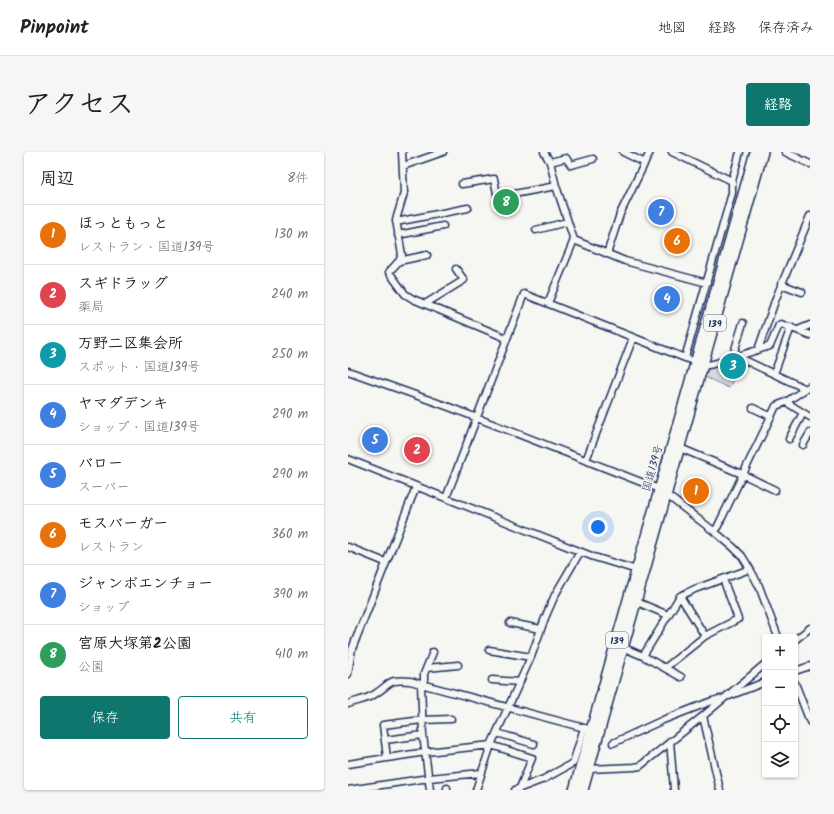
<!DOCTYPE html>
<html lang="ja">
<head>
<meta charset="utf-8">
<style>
  :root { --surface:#fff; --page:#f6f6f6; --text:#222; --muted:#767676; --line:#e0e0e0; --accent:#0f766e }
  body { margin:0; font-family:Kalam,"Klee One",sans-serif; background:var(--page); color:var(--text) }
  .controls { position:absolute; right:12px; bottom:12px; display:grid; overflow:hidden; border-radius:4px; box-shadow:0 1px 3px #0004 }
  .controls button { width:36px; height:36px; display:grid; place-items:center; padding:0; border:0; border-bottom:1px solid var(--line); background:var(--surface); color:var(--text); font:20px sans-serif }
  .you { position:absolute; left:250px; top:375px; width:14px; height:14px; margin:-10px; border:3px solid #fff; border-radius:50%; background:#1a73e8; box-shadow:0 0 0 6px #1a73e833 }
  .badge { display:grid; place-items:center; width:26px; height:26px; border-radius:50%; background:var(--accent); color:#fff; font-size:13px; font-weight:700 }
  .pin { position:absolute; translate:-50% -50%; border:2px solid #fff; box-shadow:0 1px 4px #0006 }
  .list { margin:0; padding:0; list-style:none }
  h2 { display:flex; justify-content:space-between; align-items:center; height:52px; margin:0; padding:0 16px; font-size:17px }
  h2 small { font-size:13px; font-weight:400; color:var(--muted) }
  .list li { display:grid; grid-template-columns:26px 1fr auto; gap:12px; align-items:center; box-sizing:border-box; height:60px; padding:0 16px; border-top:1px solid var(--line) }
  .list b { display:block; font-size:15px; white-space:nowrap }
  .list p { margin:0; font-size:13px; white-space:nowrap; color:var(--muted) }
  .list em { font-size:13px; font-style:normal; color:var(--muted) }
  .actions { display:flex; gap:8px; padding:12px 16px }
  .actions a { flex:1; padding:9px 0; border:1px solid var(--accent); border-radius:4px; text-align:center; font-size:14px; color:var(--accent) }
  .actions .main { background:var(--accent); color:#fff }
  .icon { flex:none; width:22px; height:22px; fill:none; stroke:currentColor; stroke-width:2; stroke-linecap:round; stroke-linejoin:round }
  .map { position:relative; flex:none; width:462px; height:638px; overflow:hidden; border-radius:4px }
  header { display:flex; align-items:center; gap:24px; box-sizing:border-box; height:56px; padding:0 20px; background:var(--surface); border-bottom:1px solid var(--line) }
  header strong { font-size:19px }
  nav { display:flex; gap:22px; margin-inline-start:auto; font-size:14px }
  .intro { display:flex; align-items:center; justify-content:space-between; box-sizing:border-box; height:96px; padding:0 24px }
  h1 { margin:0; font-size:28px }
  .button { padding:10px 18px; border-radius:4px; background:var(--accent); color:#fff; font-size:14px; font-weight:700 }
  main { display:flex; gap:24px; padding:0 24px }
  aside { flex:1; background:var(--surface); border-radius:4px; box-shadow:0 1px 3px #0004 }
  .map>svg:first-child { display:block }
  .green { fill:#d6d9dd; stroke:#78849e }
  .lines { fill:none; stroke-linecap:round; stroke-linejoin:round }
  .minor-casing { stroke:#1b2f5e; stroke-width:9 }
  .highway-casing { stroke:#1b2f5e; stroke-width:12 }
  .minor { stroke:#f6f6f2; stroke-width:6 }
  .highway { stroke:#f6f6f2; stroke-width:9 }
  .labels { text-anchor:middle; stroke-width:3; stroke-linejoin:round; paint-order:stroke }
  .shield { fill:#f6f6f2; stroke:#5d6b8a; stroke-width:1 }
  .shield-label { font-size:10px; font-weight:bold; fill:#1b2f5e }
  .street-label { font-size:11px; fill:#1b2f5e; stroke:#f6f6f2 }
</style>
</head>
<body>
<header>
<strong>Pinpoint</strong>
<nav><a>地図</a><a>経路</a><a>保存済み</a></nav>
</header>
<div class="intro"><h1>アクセス</h1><a class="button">経路</a></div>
<main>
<aside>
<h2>周辺<small>8件</small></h2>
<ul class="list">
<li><span class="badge" style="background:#e8710a">1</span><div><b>ほっともっと</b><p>レストラン · 国道139号</p></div><em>130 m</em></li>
<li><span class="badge" style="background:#e0444e">2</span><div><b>スギドラッグ</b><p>薬局</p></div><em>240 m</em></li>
<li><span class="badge" style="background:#0f9aa8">3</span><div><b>万野二区集会所</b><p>スポット · 国道139号</p></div><em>250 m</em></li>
<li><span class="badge" style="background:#3f7fe0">4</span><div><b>ヤマダデンキ</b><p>ショップ · 国道139号</p></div><em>290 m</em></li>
<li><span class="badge" style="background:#3f7fe0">5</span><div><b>バロー</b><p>スーパー</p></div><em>290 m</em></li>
<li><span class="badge" style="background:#e8710a">6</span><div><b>モスバーガー</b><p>レストラン</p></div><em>360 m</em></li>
<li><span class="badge" style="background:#3f7fe0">7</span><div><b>ジャンボエンチョー</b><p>ショップ</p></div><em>390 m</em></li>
<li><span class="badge" style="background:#2e9e5b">8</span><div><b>宮原大塚第2公園</b><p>公園</p></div><em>410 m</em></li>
</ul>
<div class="actions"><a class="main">保存</a><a>共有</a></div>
</aside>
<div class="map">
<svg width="462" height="638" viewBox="0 0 462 638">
  <rect width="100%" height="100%" fill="#f6f6f2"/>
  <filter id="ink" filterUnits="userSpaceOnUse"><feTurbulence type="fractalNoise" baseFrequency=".025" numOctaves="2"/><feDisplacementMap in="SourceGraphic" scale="8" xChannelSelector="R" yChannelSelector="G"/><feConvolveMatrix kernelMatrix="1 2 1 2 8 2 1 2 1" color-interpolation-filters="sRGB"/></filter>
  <g filter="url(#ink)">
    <!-- green -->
    <path class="green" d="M390,205l5,2 -14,29 -24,-11 4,-12z"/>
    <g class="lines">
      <!-- minor casing -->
      <g class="minor-casing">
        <path id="minor" d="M54,0l2,41 -8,27 6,35 -3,6 -10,11 16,22 8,5 93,39
          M196,0l6,10 6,24 18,54 51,21 82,22
          M275,0l22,11
          M324,0l60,29
          M437,0l25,12
          M202,10l16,-4 5,7 22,-6
          M55,14l40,-14
          M114,32l32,-5 6,29
          M150,45l58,-11
          M48,70l72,-14
          M188,78l31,-8
          M50,83l45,-9
          M259,102l13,-40 30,-62
          M51,109l28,-6
          M433,132l21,8
          M200,151l26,-63
          M77,152l39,-24 -8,-11
          M450,178l12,-5
          M410,198l18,-52 34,-82
          M390,205l68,32
          M337,206l47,-165v-12l8,-29
          M384,207l11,-36
          M355,214l10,-2 57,-18 9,-21 2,-1 29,11
          M0,219l101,36 210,82 56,43 18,15 9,9 8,13 9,17 19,51
          M426,222l17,-47
          M438,250l24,15
          M405,256l17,8
          M441,287l14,-26
          M455,293l7,-12
          M332,296l62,26 33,16
          M0,307l246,98 43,13
          M238,308l47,-122
          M98,346l78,-204 161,64 11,4
          M367,380l61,-126 10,-4 24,-16
          M0,395l37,15
          M332,444l25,40
          M289,450l31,13
          M162,471l31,6
          M447,488l15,-12
          M276,496l19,8 38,21
          M141,498l42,7
          M295,504l37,-60 15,-7 55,-20
          M79,516l31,-3
          M317,516l40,-32 33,-17 -15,-40
          M447,519l15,-5
          M0,522l4,-25 64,-162
          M144,528l28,2
          M447,531l15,39
          M73,532l2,51 7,55
          M76,533v-11l9,-22
          M381,544l36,-14
          M0,552c8,-3 20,-5 27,-10 17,-11 12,-15 35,-13l182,49
          M355,564l17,74
          M149,581l37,11
          M37,588l38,-5
          M322,589l4,49
          M265,591l50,-23 49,-19 8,-2
          M39,606l-4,-33 39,-5 29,-1
          M0,612l78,-12 65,-7 41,13 -12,30
          M241,617l45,-2 6,-1 63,-50 62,-52
          M99,636v2
          M0,638l81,-12 52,-5
          M128,638l15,-45 40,-88 14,-39 10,-23 25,-43
          M167,638l29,-11 29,-16 11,-35"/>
      </g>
      <!-- highway casing -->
      <g class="highway-casing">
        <path id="highway" d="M226,638l181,-638
          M235,638l180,-638"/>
      </g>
      <!-- minor -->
      <use href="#minor" class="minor"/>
      <!-- highway -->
      <use href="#highway" class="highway"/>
    </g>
  </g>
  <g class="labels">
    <!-- shield labels -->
    <g class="shield">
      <rect x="356" y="163" width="22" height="16" rx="3"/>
      <rect x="258" y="480" width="22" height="16" rx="3"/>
    </g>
    <g class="shield-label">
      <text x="367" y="175">139</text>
      <text x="269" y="492">139</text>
    </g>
    <!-- street labels -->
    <g class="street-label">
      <text transform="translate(304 316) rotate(-74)" y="4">国道139号</text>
    </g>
  </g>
</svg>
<div class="controls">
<button>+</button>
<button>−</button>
<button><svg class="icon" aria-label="locate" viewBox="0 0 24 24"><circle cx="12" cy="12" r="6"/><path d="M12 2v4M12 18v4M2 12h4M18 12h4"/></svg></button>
<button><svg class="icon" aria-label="layers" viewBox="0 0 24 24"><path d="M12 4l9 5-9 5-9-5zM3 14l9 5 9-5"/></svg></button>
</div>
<div class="you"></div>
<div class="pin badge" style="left:348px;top:339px;background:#e8710a">1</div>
<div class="pin badge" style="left:69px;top:298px;background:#e0444e">2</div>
<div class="pin badge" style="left:385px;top:214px;background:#0f9aa8">3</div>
<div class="pin badge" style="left:319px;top:147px;background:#3f7fe0">4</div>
<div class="pin badge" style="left:27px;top:288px;background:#3f7fe0">5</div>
<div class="pin badge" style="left:329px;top:89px;background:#e8710a">6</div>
<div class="pin badge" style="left:313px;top:60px;background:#3f7fe0">7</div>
<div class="pin badge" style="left:158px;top:50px;background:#2e9e5b">8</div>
</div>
</main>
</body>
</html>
